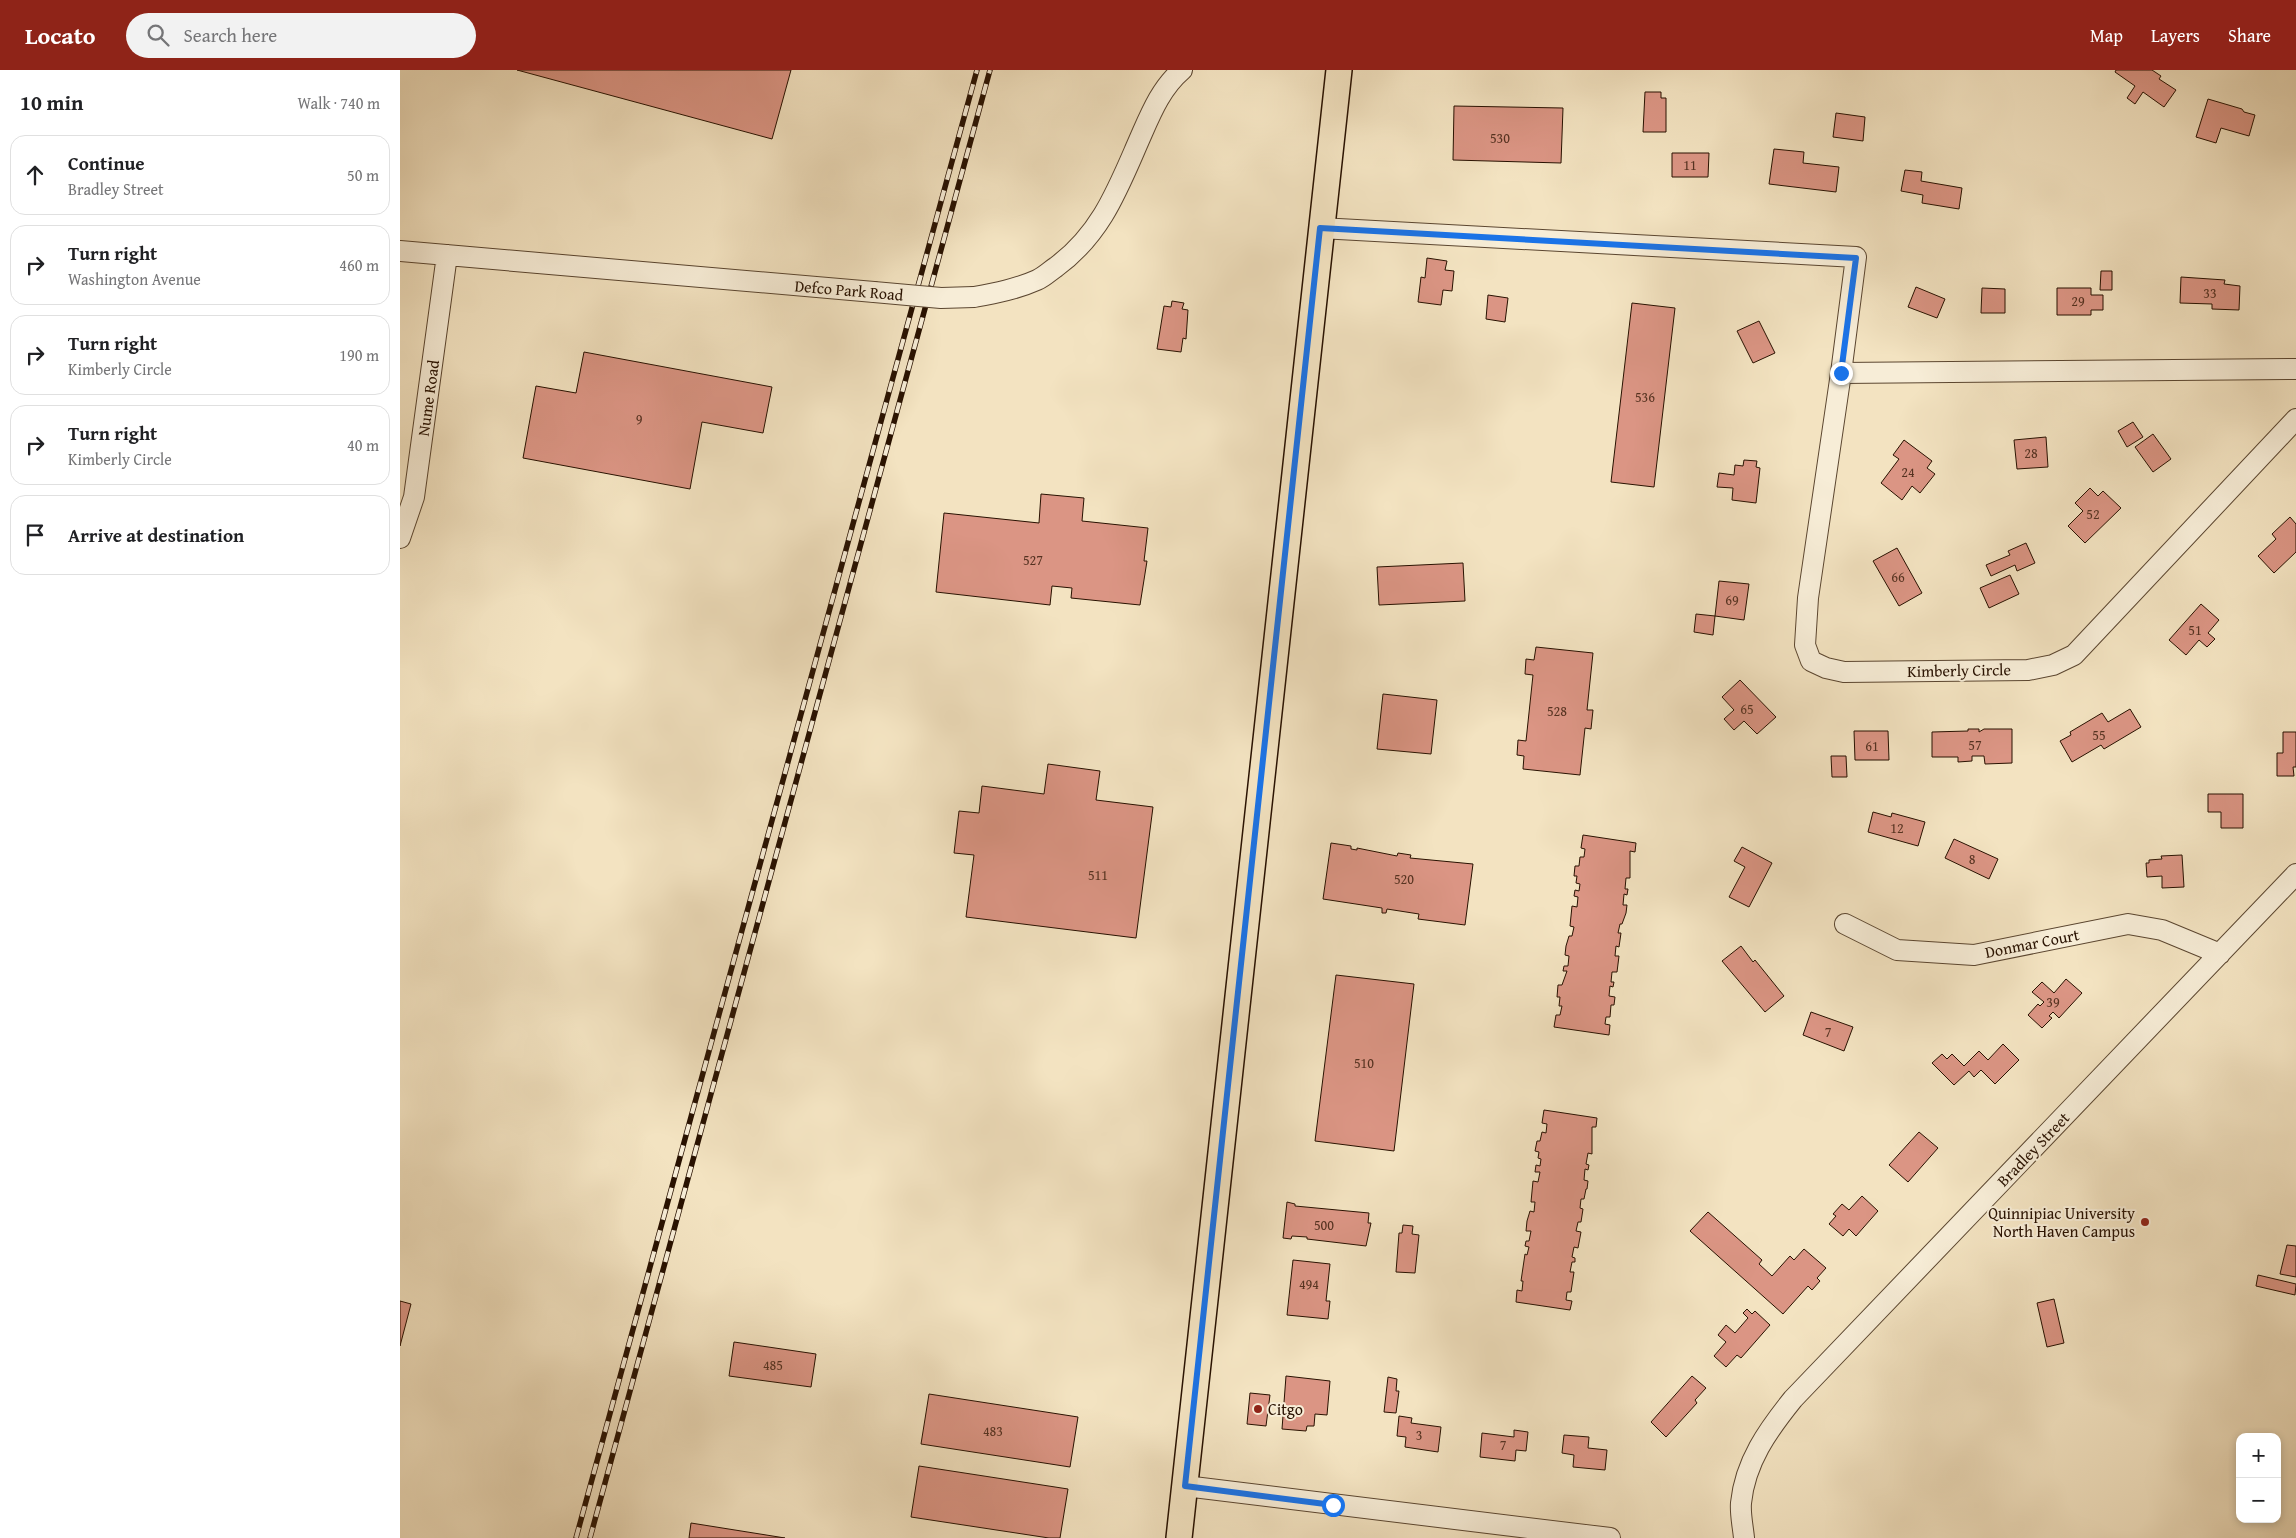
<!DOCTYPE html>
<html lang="en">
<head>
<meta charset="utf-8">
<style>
  :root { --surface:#fff; --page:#f2f2f2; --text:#202124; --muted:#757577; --line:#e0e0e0; --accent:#8f2418 }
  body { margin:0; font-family:"Gentium Book Plus",serif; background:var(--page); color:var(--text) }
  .controls { position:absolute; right:15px; bottom:15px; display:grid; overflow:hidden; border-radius:10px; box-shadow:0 2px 8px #0003 }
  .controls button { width:45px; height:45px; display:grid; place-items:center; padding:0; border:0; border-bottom:1px solid var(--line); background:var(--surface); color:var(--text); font:25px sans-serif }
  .stop { position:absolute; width:15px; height:15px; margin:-11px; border:4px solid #1a73e8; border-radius:50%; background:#fff }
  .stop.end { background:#1a73e8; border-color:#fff; box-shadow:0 1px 5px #0008 }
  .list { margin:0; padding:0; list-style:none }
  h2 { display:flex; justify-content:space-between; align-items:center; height:65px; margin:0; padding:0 20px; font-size:21px }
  h2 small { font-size:16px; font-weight:400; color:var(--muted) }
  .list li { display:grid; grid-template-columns:32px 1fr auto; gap:15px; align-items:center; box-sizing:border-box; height:80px; margin:0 10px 10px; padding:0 10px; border:1px solid var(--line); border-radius:15px }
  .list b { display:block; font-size:19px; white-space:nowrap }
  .list p { margin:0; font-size:16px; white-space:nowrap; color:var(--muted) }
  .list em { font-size:16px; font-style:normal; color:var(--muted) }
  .icon { flex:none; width:28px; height:28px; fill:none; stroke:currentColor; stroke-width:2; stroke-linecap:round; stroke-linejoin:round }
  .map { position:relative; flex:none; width:1896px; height:1468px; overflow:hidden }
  header { display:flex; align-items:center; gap:30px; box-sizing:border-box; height:70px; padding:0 25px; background:var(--accent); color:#fff }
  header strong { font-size:24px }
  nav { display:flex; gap:28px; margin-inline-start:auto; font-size:18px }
  .search { width:350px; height:45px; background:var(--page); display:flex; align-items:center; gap:12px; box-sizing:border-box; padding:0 18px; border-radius:28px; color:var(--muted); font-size:19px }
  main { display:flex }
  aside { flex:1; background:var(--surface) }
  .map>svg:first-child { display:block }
  .building { fill:#db9584; stroke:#281100 }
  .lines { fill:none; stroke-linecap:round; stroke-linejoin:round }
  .minor-casing { stroke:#5b4630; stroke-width:22 }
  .major-casing { stroke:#281100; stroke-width:28 }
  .minor { stroke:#f7edd7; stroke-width:20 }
  .major { stroke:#f3e3c1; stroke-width:25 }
  .rail-casing { stroke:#281100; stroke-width:5.5 }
  .rail { stroke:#f7edd7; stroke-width:4; stroke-dasharray:11; stroke-linecap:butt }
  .minor-bridge-casing { stroke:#5b4630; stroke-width:22; stroke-linecap:butt }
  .minor-bridge { stroke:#f7edd7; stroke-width:20 }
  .route { stroke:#1a73e8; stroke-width:6 }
  .poi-dot { fill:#8f2418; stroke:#f7edd7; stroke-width:2 }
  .labels { text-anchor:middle; stroke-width:4; stroke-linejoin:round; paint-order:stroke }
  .number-label { font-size:14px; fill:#553221 }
  .street-label { font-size:16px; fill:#281100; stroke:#f7edd7 }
  .poi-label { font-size:16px; fill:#281100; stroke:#f7edd7; text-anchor:end }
</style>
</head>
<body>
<header>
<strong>Locato</strong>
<div class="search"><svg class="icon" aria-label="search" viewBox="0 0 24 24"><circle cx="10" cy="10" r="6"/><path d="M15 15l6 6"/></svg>Search here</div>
<nav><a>Map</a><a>Layers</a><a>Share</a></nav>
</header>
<main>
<aside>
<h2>10 min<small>Walk · 740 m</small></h2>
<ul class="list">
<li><svg class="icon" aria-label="ahead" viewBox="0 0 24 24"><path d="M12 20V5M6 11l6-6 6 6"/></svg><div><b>Continue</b><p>Bradley Street</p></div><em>50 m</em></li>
<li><svg class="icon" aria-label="right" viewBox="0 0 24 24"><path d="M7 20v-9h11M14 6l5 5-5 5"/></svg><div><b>Turn right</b><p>Washington Avenue</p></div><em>460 m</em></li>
<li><svg class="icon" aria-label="right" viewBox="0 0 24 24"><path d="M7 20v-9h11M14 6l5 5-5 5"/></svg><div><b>Turn right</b><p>Kimberly Circle</p></div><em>190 m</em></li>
<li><svg class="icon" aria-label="right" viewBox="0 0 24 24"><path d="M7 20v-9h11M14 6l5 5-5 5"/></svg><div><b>Turn right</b><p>Kimberly Circle</p></div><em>40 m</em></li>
<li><svg class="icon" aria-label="arrive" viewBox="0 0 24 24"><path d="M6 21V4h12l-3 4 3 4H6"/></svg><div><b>Arrive at destination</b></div></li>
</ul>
</aside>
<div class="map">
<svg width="1896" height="1468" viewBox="0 0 1896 1468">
  <rect width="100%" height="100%" fill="#f3e3c1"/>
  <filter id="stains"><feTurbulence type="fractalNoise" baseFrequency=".004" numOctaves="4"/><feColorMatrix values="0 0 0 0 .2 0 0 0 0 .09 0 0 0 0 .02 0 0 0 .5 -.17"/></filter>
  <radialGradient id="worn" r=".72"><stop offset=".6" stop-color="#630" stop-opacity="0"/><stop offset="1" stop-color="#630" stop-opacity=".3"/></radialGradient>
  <!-- building -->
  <path class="building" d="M117,0h274l-19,69z
    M1716,0h36l9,6 -2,3 17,11 -12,17 -21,-15 -8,12 -8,-6 8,-12 -20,-14z
    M1245,22h16v6h5v34h-23z
    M1808,29l34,10 2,3 11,3 -6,21 -28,-8 -5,15 -20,-6z
    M1054,36l109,2 -2,55 -108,-3z
    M1436,43l29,4 -2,24 -30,-4z
    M1374,79l30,3 -1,11 36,4 -3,25 -67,-8z
    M1272,83h37l-1,24h-36z
    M1505,100l17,2 -1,9 41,7 -3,21 -37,-6 1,-8 -22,-4z
    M1027,188l20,3 -2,9 9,1 -2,20 -9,-1 -2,15 -23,-3 3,-25 4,1z
    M1701,201h11v19h-12z
    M1781,207l44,3 -1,4 16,2 -1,24 -27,-1v-5l-32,-1z
    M1516,217l29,12 -8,19 -29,-11z
    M1582,218l23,1v24h-24z
    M1657,218h34v7h12v15h-12v5h-34z
    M1088,225l20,3 -3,24 -19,-3z
    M772,231l12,2 -2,6 6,1 -2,29 -3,-1 -2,14 -24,-3 7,-43 7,1z
    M1232,233l43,5 -21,179 -43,-5z
    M1359,251l16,32 -22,10 -16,-32z
    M184,282l188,35 -9,46 -61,-11 -12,67 -167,-31 13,-72 40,7z
    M1733,352l10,15 -16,10 -9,-16z
    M1753,364l18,25 -18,13 -18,-25z
    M1646,367l2,30 -31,2 -3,-29z
    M1504,370l28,21 -5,7 8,6 -15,19 -8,-7 -10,14 -21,-17 18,-24 -6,-4z
    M1344,390l13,1 -1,6 4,1 -4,35 -24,-3 1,-12 -16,-1 2,-14 15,2 1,-10 8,1z
    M1690,418l8,8 5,-5 18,17 -36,35 -17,-17 15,-15 -8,-8z
    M641,424l43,4 -2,23 66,7 -4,33h3l-7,44 -69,-7 1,-10 -20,-2 -2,19 -114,-13 8,-79 95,10z
    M1890,447l6,7v28l-22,21 -16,-17 18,-17 -4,-5z
    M1626,473l9,20 -18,8 -2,-6 -24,11 -5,-11 24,-10 -2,-4z
    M1497,478l25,45 -23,13 -26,-45z
    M1063,493l2,38 -86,4 -2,-38z
    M1610,505l9,19 -30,14 -9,-20z
    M1319,511l30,3 -5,36 -29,-4z
    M1801,534l18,16 -11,13 7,6 -8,8 -8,-7 -13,15 -17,-15z
    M1296,544l19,2 -2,19 -19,-3z
    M1136,577l57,6 -6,57h6l-2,19 -6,-1 -5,47 -57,-6 1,-13 -7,-1 1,-15 8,1 7,-66 -8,-1 1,-15 8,1z
    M1340,610l36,37 -19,17 -13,-13 -10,9 -10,-11 10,-9 -12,-13z
    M983,624l54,6 -6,54 -54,-5z
    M1730,639l11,18 -37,22 -3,-4 -29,17 -12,-21 11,-6 -1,-3 32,-19 6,9z
    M1568,659h11v3l5,-3h28v34l-27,1 -1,-8h-12v5l-14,1v-5h-26v-25l36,-1z
    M1454,661h34l1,29h-34z
    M1883,662h13v35h-3l1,9h-17v-23h6z
    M1431,686h15l1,21h-15z
    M648,694l52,7 -4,29 57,7 -17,131 -170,-21 8,-62 -20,-2 5,-42 20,2 3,-27 62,8z
    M1808,724h35v34h-22v-16h-13z
    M1473,742l18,5 1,-4 33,9 -7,24 -50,-14z
    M1183,765l53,8 -1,9 -5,-1v27h-4l-1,11h3l-1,6 -3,-1 -1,11h4l-1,8 -4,11h-2l-2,9h3l-2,14 -3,-1 -1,10h4l-2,16h-5l-1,10h3l-1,5 -3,-1 -1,10 6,1 -1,8h-3l-1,12h-4l-1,7 5,1 -1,10 -55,-8 2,-12h4l2,-9h-3l1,-9h-3l1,-12h4l5,-14h-4l1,-5h4l1,-10 -4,-1 1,-9 3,-10h3l2,-9 -4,-1 2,-20 5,1 1,-10 -4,-1 1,-6 4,1 1,-7 -4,-1 1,-7h-3l1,-10h4l1,-9h4l1,-8 -4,-1z
    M1554,769l44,20 -9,20 -44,-21z
    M931,773l20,3v3l6,1v-2l40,8 1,-3 13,2 -1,3 63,6 -8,61 -47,-6 1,-5 -32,-5 -1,4h-4v-5l-59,-9z
    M1342,777l30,16 -23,44 -20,-10 16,-30 -11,-6z
    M1782,785l2,32 -22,1v-12l-15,1 -1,-14h3v-3l13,-1 -1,-3z
    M1341,876l12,16 2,-2 29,36 -19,16 -43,-51z
    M936,905l78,9 -20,167 -79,-10z
    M1666,909l16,14 -23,25 -6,-6 -4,4 3,2 -10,10 -14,-13 10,-11 2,2 4,-4 -12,-10 10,-10 12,11z
    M1411,942l42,15 -9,24 -41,-16z
    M1603,974l16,16 -24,24 -14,-14 -7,7 -5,-6 -15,14 -22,-22 10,-9 5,5 5,-5 12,12 15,-15 9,9z
    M1144,1040l53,8 -1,9h-4v27l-4,-1 -2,11 3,1 -1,5 -3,-1 -1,11 4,1 -1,8h-1l-2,10h-3l-1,9 3,1 -2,13h-3l-2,9 5,1 -3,16 -4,-1 -2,10 3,1v4h-3l-2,10h4l-3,20h-4l-1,8 6,1 -2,9 -54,-8 1,-12 5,1 1,-10h-2l4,-27 2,1 2,-8 -4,-1 1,-5h3l2,-10h-5l1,-10 3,-10 4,1 1,-10h-4l2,-21 5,1 2,-10h-5l1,-7 4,1 1,-7 -3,-1 1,-6 -4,-1 2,-10h3l2,-9 4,1 1,-9 -5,-1z
    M1519,1062l19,16 -30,34 -19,-17z
    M1462,1126l16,15 -22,25 -7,-7 -6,7 -14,-12 7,-8 -3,-2 9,-10 7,6z
    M887,1132l8,2v2l74,7 -1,10h3l-5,23 -59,-7v-2l-15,-1 -1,3 -8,-1z
    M1308,1142l54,48 -3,4 13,12 18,-20 4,4 10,-11 22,19 -9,10 3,3 -8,9 -4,-4 -25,28 -93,-83z
    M1003,1155l10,1 -1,8 7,1 -4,38 -19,-1 3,-39h3z
    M1887,1175l9,1v31l-16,-3z
    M893,1190l37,4 -4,37h4l-2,18 -41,-4z
    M1858,1205l38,9 -1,11 -39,-9z
    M1654,1229l10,44 -17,4 -10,-44z
    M0,1231l11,3 -11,42z
    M1347,1239l5,5 3,-3 15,14 -29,33 -4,-3 -11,12 -12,-11 12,-14 -8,-7 8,-10 9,8 13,-15 -5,-5z
    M334,1272l82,12 -5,33 -82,-11z
    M886,1306l44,5 -3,34 -12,-1 -1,12h-7l-1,5 -24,-2z
    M1292,1306l14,12 -11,12 2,3 -31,34 -15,-15z
    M988,1307l9,2 -1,12h3l-3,22 -12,-1z
    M850,1323l20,2 -4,31 -19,-2z
    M529,1324l149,23 -8,50 -149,-23z
    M999,1346l13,2 -1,5 30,4 -3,25 -33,-5 1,-10 -9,-1z
    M1114,1360l14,2 -2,19 -10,-1 -1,11 -35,-4 2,-24 32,4z
    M1164,1365l25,2 -1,11 19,2 -2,20 -32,-3 1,-12 -12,-2z
    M519,1396l149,23 -8,49h-11l-138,-21z
    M291,1453l94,15h-96z"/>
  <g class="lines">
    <!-- minor casing -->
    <g class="minor-casing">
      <path id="minor" d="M920,158l536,29 -15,116
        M0,181l474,41
        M574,227c22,-4 43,-8 63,-17 7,-3 13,-9 19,-13 46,-34 62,-79 84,-129 11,-25 21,-50 42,-68
        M1896,299l-455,4 -33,225 -3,47 6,16 15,7 18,4 184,-2 25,-5 21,-10 222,-236
        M0,468l14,-41 33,-242
        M1445,854l52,26 77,5 154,-31 34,6 58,24
        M785,1416l425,52
        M1344,1468c-1,-11 -4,-24 -3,-35 4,-41 27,-73 52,-104l503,-525"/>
    </g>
    <!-- major casing -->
    <g class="major-casing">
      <path id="major" d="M779,1468l160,-1468"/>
    </g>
    <!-- minor -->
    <use href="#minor" class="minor"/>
    <!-- major -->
    <use href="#major" class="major"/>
    <!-- rail casing -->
    <g class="rail-casing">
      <path id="rail" d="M176,1468l401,-1468
        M190,1468l400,-1468"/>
    </g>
    <!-- rail -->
    <use href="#rail" class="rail"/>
    <!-- minor-bridge casing -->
    <g class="minor-bridge-casing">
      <path id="minor-bridge" d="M474,222l67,6 33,-1"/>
    </g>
    <!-- minor-bridge -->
    <use href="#minor-bridge" class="minor-bridge"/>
  </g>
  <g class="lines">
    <!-- route -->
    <path class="route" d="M933,1435l-148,-19 135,-1258 536,30 -15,115"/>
  </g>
  <!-- markers -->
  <g class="poi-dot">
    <circle cx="1745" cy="1152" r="5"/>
    <circle cx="858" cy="1339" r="5"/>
  </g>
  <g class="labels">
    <!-- number labels -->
    <g class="number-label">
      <text x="1100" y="73">530</text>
      <text x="1290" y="100">11</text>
      <text x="1810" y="228">33</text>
      <text x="1678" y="236">29</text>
      <text x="1245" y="332">536</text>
      <text x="239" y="354">9</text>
      <text x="1631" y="388">28</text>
      <text x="1508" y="407">24</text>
      <text x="1693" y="449">52</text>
      <text x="633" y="495">527</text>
      <text x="1498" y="512">66</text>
      <text x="1332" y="535">69</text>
      <text x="1795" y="565">51</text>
      <text x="1347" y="644">65</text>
      <text x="1157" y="646">528</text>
      <text x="1699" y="670">55</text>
      <text x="1575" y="680">57</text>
      <text x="1472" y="681">61</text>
      <text x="1497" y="763">12</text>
      <text x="1572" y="794">8</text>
      <text x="698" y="810">511</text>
      <text x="1004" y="814">520</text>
      <text x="1653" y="937">39</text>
      <text x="1428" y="967">7</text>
      <text x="964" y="998">510</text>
      <text x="924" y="1160">500</text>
      <text x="909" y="1219">494</text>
      <text x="373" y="1300">485</text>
      <text x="593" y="1366">483</text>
      <text x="1019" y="1370">3</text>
      <text x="1103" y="1380">7</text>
    </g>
    <!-- street labels -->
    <g class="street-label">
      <text transform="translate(449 220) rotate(5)" y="6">Defco Park Road</text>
      <text transform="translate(28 328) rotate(-82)" y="6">Nume Road</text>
      <text transform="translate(1559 600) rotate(-1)" y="6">Kimberly Circle</text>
      <text transform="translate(1632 873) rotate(-11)" y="6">Donmar Court</text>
      <text transform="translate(1633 1079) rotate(-46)" y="6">Bradley Street</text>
    </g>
    <!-- poi labels -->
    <g class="poi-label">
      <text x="1735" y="1149">Quinnipiac University<tspan x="1735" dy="18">North Haven Campus</tspan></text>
      <text x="868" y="1345" text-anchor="start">Citgo</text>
    </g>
  </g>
  <rect width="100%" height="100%" filter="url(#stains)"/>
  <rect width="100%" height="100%" fill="url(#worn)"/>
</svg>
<div class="controls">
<button>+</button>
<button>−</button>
</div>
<div class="stop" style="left:933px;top:1435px"></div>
<div class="stop end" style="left:1441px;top:303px"></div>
</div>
</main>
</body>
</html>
